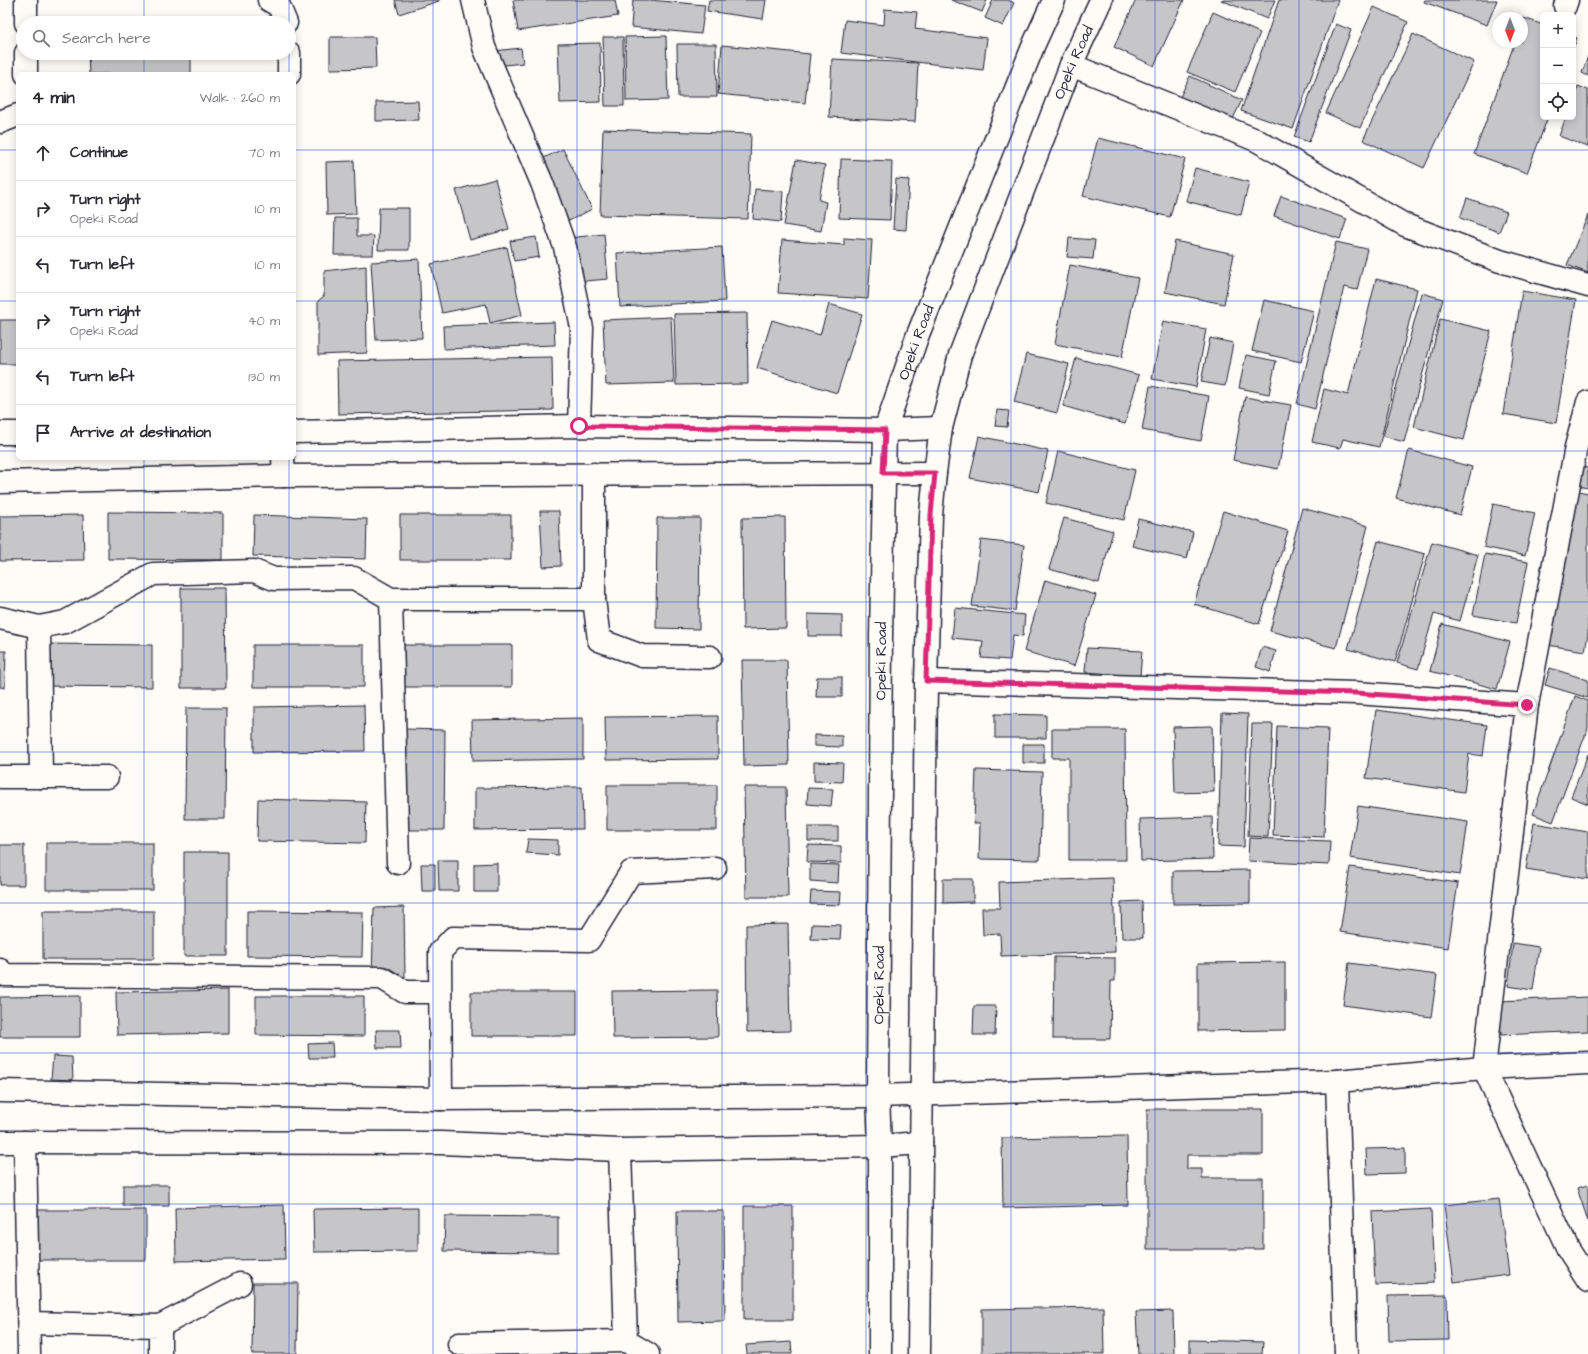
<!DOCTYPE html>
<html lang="en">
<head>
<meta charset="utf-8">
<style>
  :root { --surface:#fff; --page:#f7f7f7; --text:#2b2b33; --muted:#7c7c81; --line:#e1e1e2 }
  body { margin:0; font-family:"Architects Daughter",sans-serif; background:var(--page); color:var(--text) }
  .controls { position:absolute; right:12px; top:12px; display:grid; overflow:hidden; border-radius:6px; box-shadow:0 2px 10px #0003 }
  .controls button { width:36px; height:36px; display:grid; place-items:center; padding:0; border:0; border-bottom:1px solid var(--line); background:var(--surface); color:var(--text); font:20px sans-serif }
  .compass { position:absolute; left:1492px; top:12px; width:36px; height:36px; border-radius:50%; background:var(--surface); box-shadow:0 2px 10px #0003; rotate:180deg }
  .stop { position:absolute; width:12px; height:12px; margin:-9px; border:3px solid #db2777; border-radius:50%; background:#fff }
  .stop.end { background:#db2777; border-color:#fff; box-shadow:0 1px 4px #0008 }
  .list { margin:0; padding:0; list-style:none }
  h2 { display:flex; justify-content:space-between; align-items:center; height:52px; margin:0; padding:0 16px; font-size:17px }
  h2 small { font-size:13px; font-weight:400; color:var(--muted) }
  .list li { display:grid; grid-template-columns:26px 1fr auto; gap:12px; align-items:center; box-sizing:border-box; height:56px; padding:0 16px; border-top:1px solid var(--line) }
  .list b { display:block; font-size:15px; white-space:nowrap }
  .list p { margin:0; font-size:13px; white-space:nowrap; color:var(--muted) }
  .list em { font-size:13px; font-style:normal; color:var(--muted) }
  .icon { flex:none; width:22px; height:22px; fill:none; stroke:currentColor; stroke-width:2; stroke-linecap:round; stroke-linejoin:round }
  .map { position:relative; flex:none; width:1588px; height:1354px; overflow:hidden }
  .search { position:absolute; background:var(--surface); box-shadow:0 2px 10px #0003; left:16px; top:16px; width:280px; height:44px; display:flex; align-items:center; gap:10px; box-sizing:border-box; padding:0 14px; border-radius:22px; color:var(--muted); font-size:15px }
  .panel { position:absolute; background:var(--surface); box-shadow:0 2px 10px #0003; left:16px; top:72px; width:280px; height:388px; border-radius:6px }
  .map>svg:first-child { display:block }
  .building { fill:#c6c6c8; stroke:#22223b }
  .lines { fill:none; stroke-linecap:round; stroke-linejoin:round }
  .minor-casing { stroke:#22223b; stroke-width:25 }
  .minor { stroke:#fdfcf7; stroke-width:22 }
  .route { stroke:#db2777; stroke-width:5 }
  .grid { fill:none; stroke:#1d4ed8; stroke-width:1; stroke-opacity:0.55 }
  .labels { text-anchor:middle; stroke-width:3; stroke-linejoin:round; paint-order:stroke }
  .street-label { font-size:15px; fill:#22223b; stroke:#fdfcf7 }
</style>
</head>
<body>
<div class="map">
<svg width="1588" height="1354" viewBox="0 0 1588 1354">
  <rect width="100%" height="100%" fill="#fdfcf7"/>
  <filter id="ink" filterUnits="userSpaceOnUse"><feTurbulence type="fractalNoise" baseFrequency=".025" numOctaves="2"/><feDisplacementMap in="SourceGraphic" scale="8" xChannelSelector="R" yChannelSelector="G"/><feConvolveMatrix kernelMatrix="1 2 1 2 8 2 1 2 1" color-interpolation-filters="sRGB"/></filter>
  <g filter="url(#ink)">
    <!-- building -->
    <path class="building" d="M395,0h44v1l-40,13z
      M513,0h102l3,16 -100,15z
      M633,0h17l55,5 -4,29 -70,-7z
      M709,0h57l-3,19 -56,-8z
      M951,0h36l-5,12z
      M993,0h15l6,3 -11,23 -18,-8z
      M1136,0h48l-30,66 -40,-19z
      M1221,0h54l-8,19z
      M1279,0h59l-45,129 -52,-18z
      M1425,0h72l-10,25 -63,-23z
      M1374,7l34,15 -48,106 -34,-15z
      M885,9l32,3 -2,17 72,9 -4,32 -142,-17 4,-33 39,5z
      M1213,12l47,21 -25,59 -48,-20z
      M1524,18l19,7v92h5l-21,56 -53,-19 41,-112h7v-19z
      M1336,24l15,6 -42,112 -15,-5z
      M1413,34l61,28 -50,106 -61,-28z
      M666,36l2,64 -42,1 -1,-64z
      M1573,36l4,2 -4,11z
      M330,37h45l1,31 -46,1z
      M603,37h20l1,69h-19z
      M600,43l1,59 -41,1 -2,-59z
      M677,44h39l1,53h-39z
      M722,45l88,9 -5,49 -87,-9z
      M521,48l2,15 -27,3 -2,-15z
      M88,53h103v21h-102z
      M1588,56v20l-6,-3z
      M832,59l86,4 -3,59 -86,-5z
      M1190,76l52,24 -10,21 -52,-24z
      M1578,86l10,4v57l-29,-11 7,-19h7v-17z
      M418,101l1,19 -43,1v-19z
      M603,129l148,5 -3,85 -148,-4z
      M1098,138l87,21 -15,58 -87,-21z
      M563,149l29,60 -27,14 -30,-61z
      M841,159l51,2 -2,59 -51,-2z
      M796,160l29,5 -6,35 7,2 -5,29 -37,-6z
      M354,161l2,53 -29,1 -1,-53z
      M1195,168l54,14 -8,33 -55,-14z
      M495,179l14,50 -39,11 -14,-50z
      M896,179l13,1 -3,50 -13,-1z
      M755,189l28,2 -2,31 -28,-3z
      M1281,196l66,23 -7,20 -66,-23z
      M1467,198l40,14 -8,20 -39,-14z
      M379,208h30v42h-31z
      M1588,215v58l-21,-8z
      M335,218h22v18h17l-1,19h-39z
      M604,234l4,45 -34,3 -5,-44z
      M536,237l3,20 -25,4 -4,-20z
      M844,238l28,2 -4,59 -90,-6 4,-53 62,5z
      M1069,238l26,2 -2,19 -26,-2z
      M1175,241l59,13 -10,50 -59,-12z
      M1336,242l31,7 -10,41 -13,-3 -29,122 -18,-5z
      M507,247l15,68 -32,8 -4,-19 -44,9 -11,-49z
      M722,247l3,54 -105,6 -3,-54z
      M419,259l3,79 -46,2 -5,-78z
      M1070,265l68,13 -16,79 -67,-13z
      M366,266l1,87 -49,2v-54l6,-5v-25z
      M1376,279l41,10 -38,158 -36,-8 -3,9 -28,-6 12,-53 24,6z
      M1522,291l54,9 -20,123 -53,-9z
      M1422,293l21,6 -39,143 -21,-6z
      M1264,300l50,11 -13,51 -49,-11z
      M829,304l33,10 -25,79 -80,-25 15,-48 48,15z
      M747,313l1,71 -72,1 -2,-71z
      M671,317l3,66 -68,2 -3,-65z
      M1440,319l51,12 -27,109 -50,-13z
      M0,320h18v44h-18z
      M1163,321l43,8 -10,58 -44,-8z
      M554,322l1,23 -111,4 -1,-23z
      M1210,338l23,5 -8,43 -24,-4z
      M1026,354l43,10 -12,49 -43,-11z
      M1246,355l30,6 -7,33 -30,-6z
      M552,357l1,53 -215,4 -1,-53z
      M1076,358l63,17 -14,49 -62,-18z
      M1150,386l59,10 -8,45 -59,-11z
      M1245,397l46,8 -13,64 -45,-9z
      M997,410l12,1 -2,16 -12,-1z
      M979,436l69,15 -9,41 -69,-14z
      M1409,450l63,17 -12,48 -64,-17z
      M1058,451l77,19 -11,50 -78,-17z
      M1576,465l12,3v20l-16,-4z
      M1574,490l14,3v141l-3,17 -38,-6z
      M1493,504l42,9 -10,43 -41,-9z
      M1302,508l66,18 -32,122 -66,-17z
      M540,511h19l2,55 -18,1z
      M1223,511l65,20 -29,93 -65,-20z
      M108,512l115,1v47l-115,-1z
      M83,515l1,45 -84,1v-45z
      M254,515l113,4 -1,40 -113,-3z
      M400,515h111v45h-111z
      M785,517l1,111 -43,1 -1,-111z
      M657,518h43l-1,111 -43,-1z
      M1064,518l49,13 -14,52 -50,-14z
      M1138,519l55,13 -6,27 -55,-13z
      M981,540l43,5 -9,66 -43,-5z
      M1378,541l47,13 -30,108 -47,-13z
      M1432,542l46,13 -18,66 -26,-7 -16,55 -21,-6z
      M1485,554l43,8 -12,61 -43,-8z
      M1045,580l51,15 -22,71 -50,-15z
      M181,588h44l1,100h-45z
      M955,608l70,7 -2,21 -10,-1 -3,25 -29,-2 2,-17 -31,-3z
      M808,614l34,1v21h-34z
      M1442,624l68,18 -13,47 -67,-18z
      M43,644l109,1v42l-110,-1z
      M253,645h111v42h-111z
      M403,645h109v42h-109z
      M1262,647l14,4 -6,21 -14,-5z
      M1087,648l55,3 -2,25 -55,-4z
      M0,651h6l-1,37 -5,-1z
      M742,660h45l2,105 -45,1z
      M1550,668l38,12v18l-43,-13z
      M817,677h25v20h-26z
      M1575,696l13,5v27l-35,94 -20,-8z
      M364,705l1,46 -111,1v-45z
      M186,708h40l-1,111h-40z
      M1376,710l111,15 -4,31 -14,-2 -5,38 -98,-14z
      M1222,713l26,1 -4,133 -26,-1z
      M995,714l51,1v23h-51z
      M718,716v43l-112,1 -1,-43z
      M583,718v41l-110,2 -1,-41z
      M1252,724h21l-5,113 -20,-1z
      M1212,726l2,66 -39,1 -2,-66z
      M1277,726l51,2 -4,109 -51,-2z
      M403,729l42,1 -1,100h-42z
      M1052,729h73l1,131h-57v-102h-17z
      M814,735l28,1v11l-28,-1z
      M1023,744h21v19h-21z
      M1588,754v50l-17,-7z
      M814,762l29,1 -1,19 -28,-1z
      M976,770l66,2 -2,88 -61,-1 1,-36h-6z
      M607,785h110v45h-110z
      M582,787l1,42 -108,1v-42z
      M744,787h42l2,110h-42z
      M808,788l25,1 -2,17 -24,-2z
      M258,799l108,3 -1,41 -108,-2z
      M1358,806l110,16 -8,53 -110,-17z
      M1212,817l1,42 -72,2 -1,-42z
      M1534,823l54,9v47l-62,-10z
      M808,827h30v14h-30z
      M1249,838l81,3 -1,24 -81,-4z
      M528,839l30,1v15l-32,-2z
      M46,843h107v47h-107z
      M0,845h24v40h-24z
      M808,845l33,1v17l-34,-1z
      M184,852h44v104h-44z
      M438,860h20v31h-19z
      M497,863v29h-23v-28z
      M421,864h14v27h-13z
      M810,864l29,1 -1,18 -28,-2z
      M1350,867l108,16 -10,65 -108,-16z
      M1250,870v33l-77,1v-33z
      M1113,878l2,74 -114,4 -1,-22 -17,1 -1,-27h18l-1,-26z
      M943,879h30v23l-30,1z
      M811,891l30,1 -1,13 -30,-1z
      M1142,901l1,37h-21l-1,-36z
      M404,907l1,70h-33l2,-69z
      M43,911h111v48h-111z
      M247,911l116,1 -1,45 -115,-1z
      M788,924l2,107 -43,1 -1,-107z
      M812,924l29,1 -1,15 -29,-1z
      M1513,943l26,4 -6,43 -25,-4z
      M1054,957l61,1v23h-4l-1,58h-57z
      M1285,962v68l-87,1v-68z
      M1349,963l88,12 -6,42 -88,-12z
      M228,990v43l-111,2 -1,-43z
      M717,990l1,47 -105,1 -1,-47z
      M471,992h106v44h-106z
      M80,996v41h-80v-40z
      M256,996h108v40l-108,-1z
      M1588,997v34l-87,4 -2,-34z
      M974,1006h22l-1,29h-22z
      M376,1030h24l1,18h-24z
      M332,1043l1,15h-24l-1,-14z
      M53,1056l19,1 1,23 -22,-1z
      M1147,1109h116v46h-76v14h15v9h61v71h-116z
      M1127,1136l1,69 -125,3 -1,-70z
      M1405,1148v25l-38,1 -1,-25z
      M123,1185h46v21h-46z
      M1588,1185v36l-11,-33z
      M1499,1199l10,76 -55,7 -10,-77z
      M284,1205l1,54 -109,2 -1,-53z
      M744,1206h49v114h-49z
      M418,1208v43l-104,1 -1,-43z
      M1431,1209l3,74 -59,2 -3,-73z
      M38,1210h108v50h-108z
      M677,1211h47l1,110 -47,1z
      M445,1216l113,1v35l-114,-1z
      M253,1283h45l-1,71h-45z
      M1447,1295l1,45 -59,1 -1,-45z
      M1103,1307l1,47h-122v-45z
      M1173,1311l1,43h-36l-2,-42z
      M1190,1340l73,2 -1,12h-72z
      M791,1342l1,12h-45l-1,-9z"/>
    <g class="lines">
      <!-- minor casing -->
      <g class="minor-casing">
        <g id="minor">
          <path d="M26,0v23"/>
          <path d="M269,0l10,6 7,17"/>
          <path d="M473,0l11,47 58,136 23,64 17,81 -3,98"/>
          <path d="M1565,6l2,-6"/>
          <path d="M26,53v21"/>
          <path d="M1071,65l185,75 149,85 95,36 88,25"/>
          <path d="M289,74v-21"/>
          <path d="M0,122l18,-7"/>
          <path d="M1588,402l-12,45 -49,258 -43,363 84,181 20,31"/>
          <path d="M294,432l285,-6 306,4 56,-2"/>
          <path d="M0,433h18"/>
          <path d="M283,458l1,18"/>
          <path d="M594,474v125l5,41 43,16 68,1"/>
          <path d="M0,482l284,-6 651,-3"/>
          <path d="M391,599l7,264"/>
          <path d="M0,618l39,9 26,-5 88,-48 101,-3 20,8 80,-1 37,21h203"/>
          <path d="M39,627l2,150"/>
          <path d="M926,681l430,12 171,12"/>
          <path d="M0,777h107"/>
          <path d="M0,970l5,5 377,3 23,14h35"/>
          <path d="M1337,1081l9,273"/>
          <path d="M0,1091l441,8 437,-3 459,-15 147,-13 104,-5"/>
          <path d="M441,1099l-1,-147 13,-14 136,2 42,-68 84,-4"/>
          <path d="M0,1142l441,1 179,7 260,-4 41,-3"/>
          <path d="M25,1142l4,212"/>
          <path d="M29,1323l131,3v28"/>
          <path d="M160,1326l80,-42"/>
          <path d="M626,1341l22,13"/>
          <path d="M459,1344l167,-3 -6,-191"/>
          <path id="s1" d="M880,1354v-208l-2,-50 3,-461 4,-205 32,-93 117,-293 20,-44"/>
          <path id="s2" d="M919,1354l7,-673 5,-166 4,-42 6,-45 19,-73 111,-290 30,-65"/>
        </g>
      </g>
      <!-- minor -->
      <use href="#minor" class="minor"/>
    </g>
  </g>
  <g class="lines" filter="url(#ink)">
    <!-- route -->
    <path class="route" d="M579,426l306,4 -2,43h52l-4,42 -5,166 430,12 171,12"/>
  </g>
  <!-- grid -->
  <path class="grid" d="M144,0v23M289,0v23M433,0v1354M577,0v1354M722,0v1354M866,0v1354M1011,0v1354M1155,0v1354M1299,0v1354M1444,0v1354M144,53v21M289,53v21M0,150h18M294,150h1294M0,301h18M294,301h1294M0,451h18M294,451h1294M144,458v896M289,458v896M0,602h1588M0,752h1588M0,903h1588M0,1053h1588M0,1204h1588"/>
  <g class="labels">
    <!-- street labels -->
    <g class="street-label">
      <text dy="5" stroke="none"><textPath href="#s2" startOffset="1316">Opeki Road</textPath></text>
      <text dy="5" stroke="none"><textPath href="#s1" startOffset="1017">Opeki Road</textPath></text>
      <text dy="5" stroke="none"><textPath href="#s1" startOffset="693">Opeki Road</textPath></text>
      <text dy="5" stroke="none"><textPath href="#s1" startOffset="369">Opeki Road</textPath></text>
    </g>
  </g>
</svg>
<div class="controls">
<button>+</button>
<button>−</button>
<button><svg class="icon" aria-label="locate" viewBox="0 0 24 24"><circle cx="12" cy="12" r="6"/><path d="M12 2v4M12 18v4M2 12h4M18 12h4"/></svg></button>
</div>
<svg class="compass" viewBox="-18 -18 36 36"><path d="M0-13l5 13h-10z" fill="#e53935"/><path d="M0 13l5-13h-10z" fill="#7c7c81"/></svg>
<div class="stop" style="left:579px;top:426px"></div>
<div class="stop end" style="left:1527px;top:705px"></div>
<div class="search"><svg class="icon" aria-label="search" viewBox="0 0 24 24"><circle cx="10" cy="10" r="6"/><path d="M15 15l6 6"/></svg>Search here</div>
<section class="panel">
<h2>4 min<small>Walk · 260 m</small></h2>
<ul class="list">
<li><svg class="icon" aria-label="ahead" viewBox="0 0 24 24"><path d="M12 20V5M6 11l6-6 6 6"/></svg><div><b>Continue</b></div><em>70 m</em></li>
<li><svg class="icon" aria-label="right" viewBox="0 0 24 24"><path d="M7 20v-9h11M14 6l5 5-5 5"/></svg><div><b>Turn right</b><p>Opeki Road</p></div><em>10 m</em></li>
<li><svg class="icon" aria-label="left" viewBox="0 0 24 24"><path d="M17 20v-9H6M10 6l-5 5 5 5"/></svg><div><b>Turn left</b></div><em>10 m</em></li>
<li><svg class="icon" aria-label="right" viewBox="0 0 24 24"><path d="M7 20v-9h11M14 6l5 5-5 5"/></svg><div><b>Turn right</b><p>Opeki Road</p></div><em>40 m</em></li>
<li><svg class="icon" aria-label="left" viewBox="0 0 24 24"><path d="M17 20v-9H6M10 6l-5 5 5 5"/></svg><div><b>Turn left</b></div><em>130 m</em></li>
<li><svg class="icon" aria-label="arrive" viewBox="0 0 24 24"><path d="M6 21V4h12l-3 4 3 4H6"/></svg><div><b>Arrive at destination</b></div></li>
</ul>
</section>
</div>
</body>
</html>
